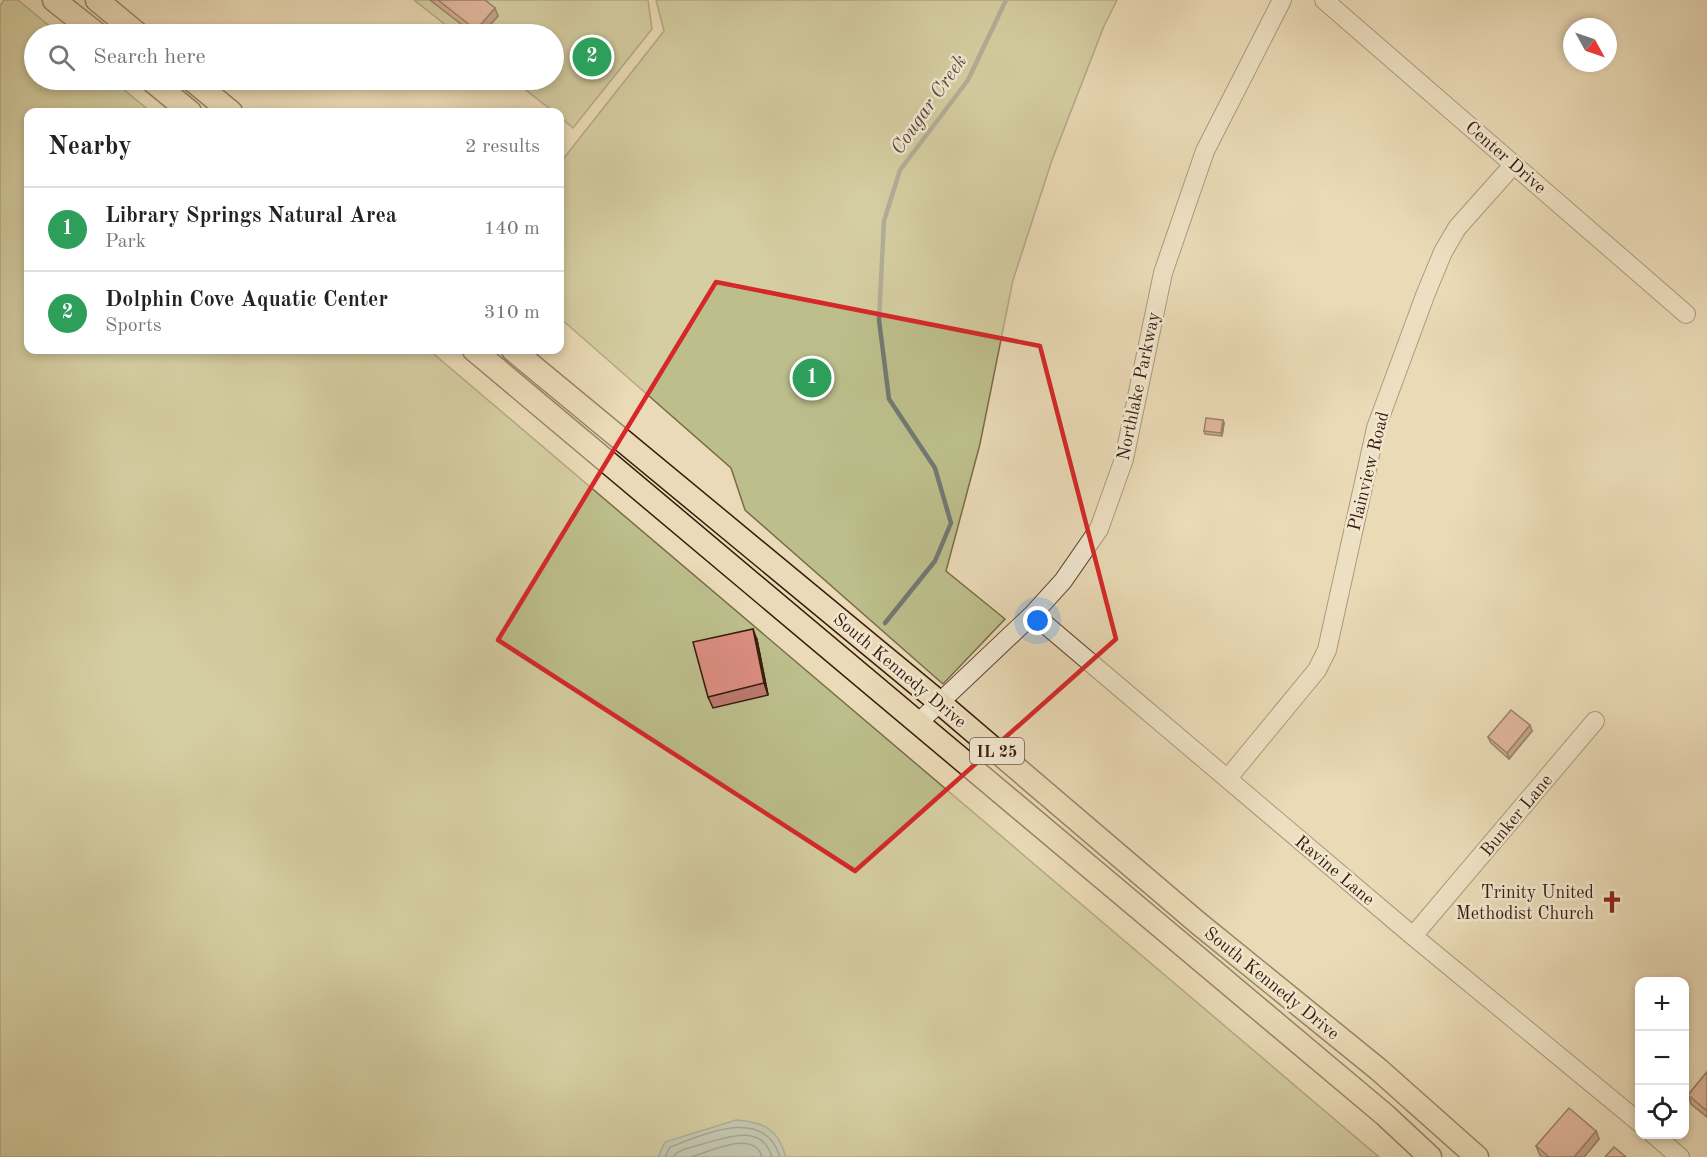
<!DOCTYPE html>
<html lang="en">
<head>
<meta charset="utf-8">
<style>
  :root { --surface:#fff; --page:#f6f6f6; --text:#222; --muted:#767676; --line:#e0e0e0; --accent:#0b8043 }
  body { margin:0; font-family:"Old Standard TT",serif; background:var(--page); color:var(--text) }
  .controls { position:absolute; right:18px; bottom:18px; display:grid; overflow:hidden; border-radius:12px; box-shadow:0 3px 9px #0003 }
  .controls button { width:54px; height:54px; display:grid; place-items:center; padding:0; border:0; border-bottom:2px solid var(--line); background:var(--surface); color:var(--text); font:30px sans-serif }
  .compass { position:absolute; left:1563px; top:18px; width:54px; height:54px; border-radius:50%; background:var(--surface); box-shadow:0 3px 9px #0003; rotate:130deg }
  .you { position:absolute; left:1038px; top:621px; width:21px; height:21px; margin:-15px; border:4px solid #fff; border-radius:50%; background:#1a73e8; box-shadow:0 0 0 9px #1a73e833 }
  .badge { display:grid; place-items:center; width:39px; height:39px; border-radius:50%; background:var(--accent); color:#fff; font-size:20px; font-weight:700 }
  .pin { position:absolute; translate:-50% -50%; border:3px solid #fff; box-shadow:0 2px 6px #0006 }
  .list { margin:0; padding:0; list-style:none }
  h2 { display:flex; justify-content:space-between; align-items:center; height:78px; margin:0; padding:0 24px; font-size:26px }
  h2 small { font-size:20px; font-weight:400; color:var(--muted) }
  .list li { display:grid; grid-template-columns:39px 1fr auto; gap:18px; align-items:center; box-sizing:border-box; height:84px; padding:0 24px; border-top:2px solid var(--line) }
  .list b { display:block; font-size:22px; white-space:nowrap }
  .list p { margin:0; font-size:20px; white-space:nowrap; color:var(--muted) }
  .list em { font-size:20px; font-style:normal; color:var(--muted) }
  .icon { flex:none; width:33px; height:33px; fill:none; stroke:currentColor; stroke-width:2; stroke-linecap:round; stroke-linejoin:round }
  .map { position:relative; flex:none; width:1707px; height:1157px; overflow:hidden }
  .search { position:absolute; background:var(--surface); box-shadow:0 3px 9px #0003; left:24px; top:24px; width:540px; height:66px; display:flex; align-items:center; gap:15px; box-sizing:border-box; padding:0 21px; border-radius:33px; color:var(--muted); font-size:22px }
  .panel { position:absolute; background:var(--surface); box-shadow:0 3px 9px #0003; left:24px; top:108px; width:540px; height:246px; border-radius:12px }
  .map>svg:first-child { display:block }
  .green { fill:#bcbe8b; stroke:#7a6c4a; stroke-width:1.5 }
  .water { fill:#9bb8b7; stroke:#737972; stroke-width:1.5 }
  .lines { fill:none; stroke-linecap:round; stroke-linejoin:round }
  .shore { stroke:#6a6a60; stroke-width:1.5 }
  .stream { stroke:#737972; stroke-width:4.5 }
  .minor-casing { stroke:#644b35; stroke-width:20 }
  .major-casing { stroke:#381b0a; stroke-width:25 }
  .minor { stroke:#f1e7d0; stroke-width:18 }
  .major { stroke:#eadab7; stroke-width:22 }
  .wall { fill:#bb796e; stroke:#381b0a; stroke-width:1.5 }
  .shaded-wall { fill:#99635a; stroke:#381b0a; stroke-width:1.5 }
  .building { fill:#da8d80; stroke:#381b0a; stroke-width:1.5 }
  .marked { fill:none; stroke:#d62828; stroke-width:4.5; stroke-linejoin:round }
  .labels { text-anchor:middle; stroke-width:5; stroke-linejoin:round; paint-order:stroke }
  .shield { fill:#f1e7d0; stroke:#705845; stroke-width:1.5 }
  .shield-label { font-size:16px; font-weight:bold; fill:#381b0a }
  .street-label { font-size:18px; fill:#381b0a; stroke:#f1e7d0 }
  .poi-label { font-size:18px; fill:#381b0a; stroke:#f1e7d0; text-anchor:end }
  .water-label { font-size:20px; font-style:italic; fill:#564a3e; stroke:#f1e7d0 }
</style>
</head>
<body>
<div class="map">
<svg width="1707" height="1157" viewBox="0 0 1707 1157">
  <rect width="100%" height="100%" fill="#eadab7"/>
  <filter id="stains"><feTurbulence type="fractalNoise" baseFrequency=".00333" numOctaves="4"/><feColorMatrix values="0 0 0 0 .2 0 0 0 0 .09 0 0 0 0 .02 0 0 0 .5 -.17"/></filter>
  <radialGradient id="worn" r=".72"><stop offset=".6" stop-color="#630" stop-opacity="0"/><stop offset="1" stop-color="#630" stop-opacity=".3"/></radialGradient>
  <!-- green -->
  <path class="green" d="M4,0h14l41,34h-25v46h78l39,32h-123v238h401l950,807h-1379v-1151z
    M414,0h234l4,29 -79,99 -13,-11v-5h-6l-41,-32h41v-46h-97z
    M656,0h461l-13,26 -52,134 -39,120 -33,164 -34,127 59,48 -62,65 -198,-174 -14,-42 -171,-150v-155l104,-132z"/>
  <!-- water -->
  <path class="water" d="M736,1120c28,2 42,9 50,37h-128l7,-15z"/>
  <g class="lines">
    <!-- shore -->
    <path class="shore" d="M665,1157l5,-10c35,-13 94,-41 110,10
      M673,1157c5,-8 20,-10 30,-13 24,-7 59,-21 69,13
      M691,1157c18,-5 63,-28 71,0"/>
    <!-- stream -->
    <path class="stream" d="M885,623l50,-62 16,-38 -16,-55 -46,-69 -10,-79 5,-99 16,-51 68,-90 38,-80"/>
    <!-- minor casing -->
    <g class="minor-casing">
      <path id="minor" d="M1324,0l362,314
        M1033,614l380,322 227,187
        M919,722l114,-108 30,-33 36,-52 25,-70 39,-186 42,-122 77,-151
        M1228,778l89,-108 10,-20 49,-222 50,-135 17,-41 14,-24 57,-64
        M1413,936l182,-215
        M1653,1134l27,23"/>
    </g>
    <!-- major casing -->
    <g class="major-casing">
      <path id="major" d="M54,0l43,34
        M97,0l41,34
        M151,80l39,32
        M192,80l39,32
        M474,350l911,765 45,42
        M513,350l426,352 259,221 180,146 99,88"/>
    </g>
    <!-- minor -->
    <use href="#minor" class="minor"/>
    <!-- major -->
    <use href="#major" class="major"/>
  </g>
  <!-- wall -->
  <path class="wall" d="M430,0h55l13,16 -16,18h-8z
    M1224,423l-2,13 -17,-2 -1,-3z
    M757,640l11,55 -55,13 -5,-11z
    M1532,731l-23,28 -18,-16 -3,-6z
    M1707,1072v45l-16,-13 -3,-9z
    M1596,1131l3,8 -15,18h-42l-2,-2 -4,-9z"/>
  <!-- shaded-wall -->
  <path class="shaded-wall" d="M495,8l3,8 -16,18h-5l-1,-4z
    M1223,420l1,3 -2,13 -1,-3z
    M753,629l4,11 11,55 -4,-12z
    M1530,725l2,6 -23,28 -2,-6z
    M1596,1131l3,8 -15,18h-10z"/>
  <!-- building -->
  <path class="building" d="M438,0h47l10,8 -19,22z
    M1206,418l17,2 -2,13 -17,-2z
    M753,629l11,54 -56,14 -15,-55z
    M1511,710l19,15 -23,28 -19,-16z
    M1707,1072v39l-19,-16z
    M1569,1108l27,23 -22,26h-25l-13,-11z
    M1614,1147l12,10h-21z"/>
  <!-- marked area -->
  <path d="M0 0H1707V1157H0ZM716,282l324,64 76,293 -261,232 -357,-231z" fill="#eadab7" fill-opacity=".55" fill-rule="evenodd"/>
  <path class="marked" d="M716,282l324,64 76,293 -261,232 -357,-231z"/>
  <!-- icons -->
  <defs>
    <g id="church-bare" transform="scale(1.8)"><path d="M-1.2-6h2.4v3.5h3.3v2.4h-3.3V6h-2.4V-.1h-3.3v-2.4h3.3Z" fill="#8f2418" stroke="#f1e7d0" stroke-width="2.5" paint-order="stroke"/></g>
  </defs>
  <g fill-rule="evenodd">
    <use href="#church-bare" x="1612" y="902"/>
  </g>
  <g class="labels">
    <!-- shield labels -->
    <rect class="shield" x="970" y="738" width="54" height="26" rx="4.5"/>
    <g class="shield-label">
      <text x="997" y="757">IL 25</text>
    </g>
    <!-- street labels -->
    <g class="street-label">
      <text transform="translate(1506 157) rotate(41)" y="6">Center Drive</text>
      <text transform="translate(1138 386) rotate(-78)" y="6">Northlake Parkway</text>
      <text transform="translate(1368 471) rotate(-76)" y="6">Plainview Road</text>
      <text transform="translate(900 670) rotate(40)" y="6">South Kennedy Drive</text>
      <text transform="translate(1516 815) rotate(-50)" y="6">Bunker Lane</text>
      <text transform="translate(1335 870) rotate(40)" y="6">Ravine Lane</text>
      <text transform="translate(1272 983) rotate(39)" y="6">South Kennedy Drive</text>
    </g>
    <!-- poi labels -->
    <g class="poi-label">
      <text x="1594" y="898">Trinity United<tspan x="1594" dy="21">Methodist Church</tspan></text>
    </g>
    <!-- water labels -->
    <g class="water-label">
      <text transform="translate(928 104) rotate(-55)" y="7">Cougar Creek</text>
    </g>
  </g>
  <rect width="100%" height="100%" filter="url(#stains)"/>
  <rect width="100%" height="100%" fill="url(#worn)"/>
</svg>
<div class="controls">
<button>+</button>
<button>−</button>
<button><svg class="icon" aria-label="locate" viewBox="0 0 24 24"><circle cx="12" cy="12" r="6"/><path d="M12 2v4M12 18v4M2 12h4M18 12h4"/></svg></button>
</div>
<svg class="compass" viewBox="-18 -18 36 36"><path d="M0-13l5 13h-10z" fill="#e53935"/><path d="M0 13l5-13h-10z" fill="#767676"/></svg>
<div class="you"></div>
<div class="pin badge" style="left:812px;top:378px;background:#2e9e5b">1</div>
<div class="pin badge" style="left:592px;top:57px;background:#2e9e5b">2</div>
<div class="search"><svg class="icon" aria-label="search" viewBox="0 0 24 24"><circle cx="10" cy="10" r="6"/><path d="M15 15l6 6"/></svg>Search here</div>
<section class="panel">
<h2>Nearby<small>2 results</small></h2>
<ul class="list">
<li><span class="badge" style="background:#2e9e5b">1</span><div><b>Library Springs Natural Area</b><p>Park</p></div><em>140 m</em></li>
<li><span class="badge" style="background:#2e9e5b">2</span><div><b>Dolphin Cove Aquatic Center</b><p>Sports</p></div><em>310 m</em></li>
</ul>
</section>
</div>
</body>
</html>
